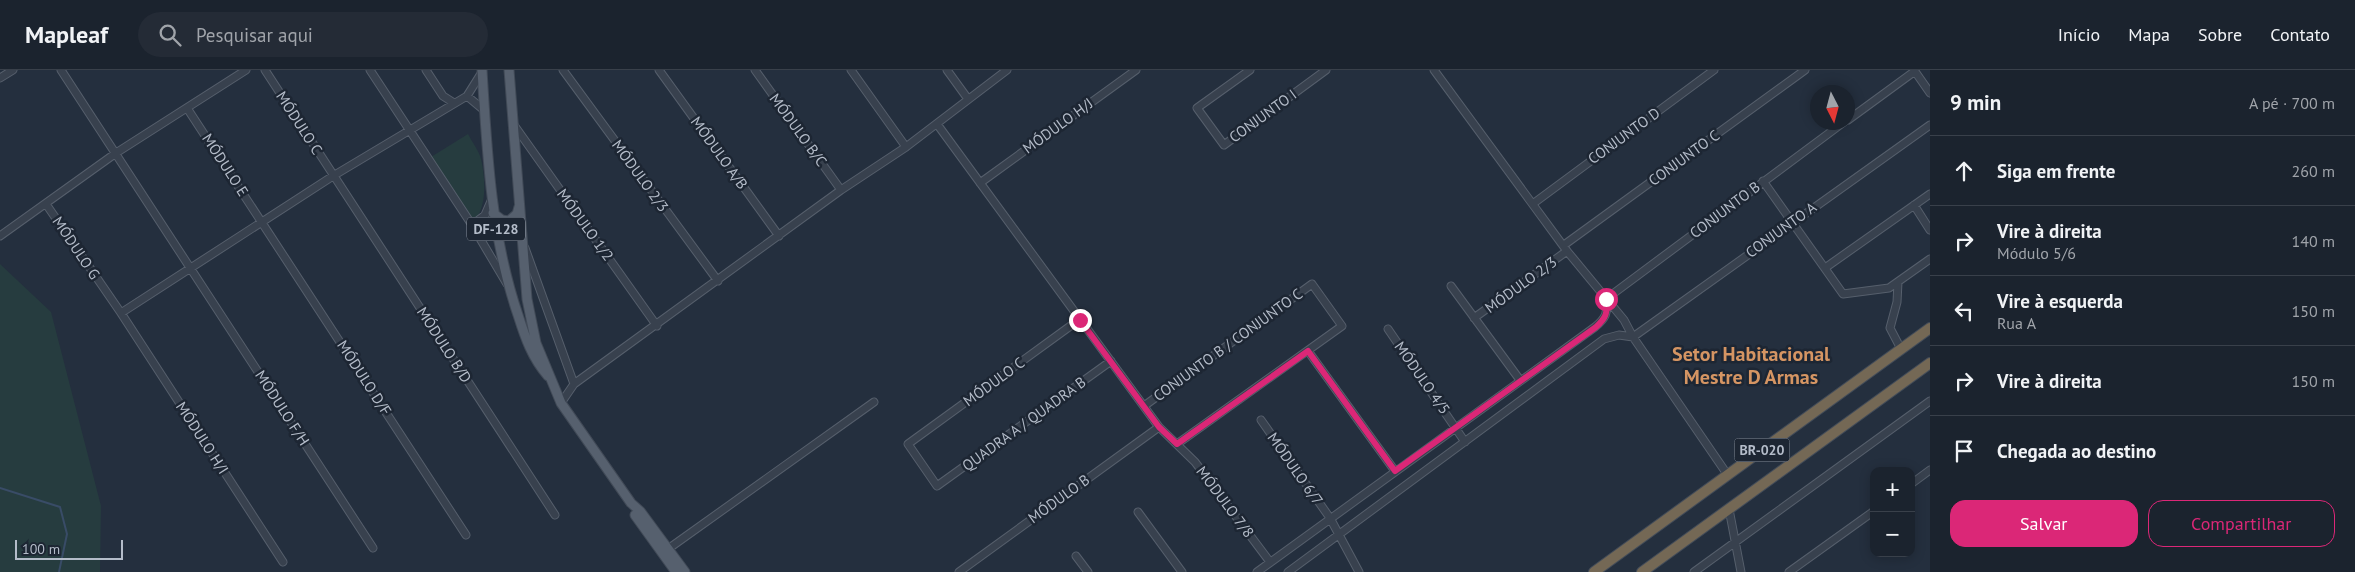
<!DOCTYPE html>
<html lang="pt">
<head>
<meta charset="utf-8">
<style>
  :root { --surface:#1b232e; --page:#242b36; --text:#f1f3f6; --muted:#a0a4aa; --line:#39404a; --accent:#db2777 }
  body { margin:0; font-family:"PT Sans",sans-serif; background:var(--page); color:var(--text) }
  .controls { position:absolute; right:15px; bottom:15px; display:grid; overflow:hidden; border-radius:10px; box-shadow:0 2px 12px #0003 }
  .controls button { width:45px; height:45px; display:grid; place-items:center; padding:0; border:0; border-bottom:1px solid var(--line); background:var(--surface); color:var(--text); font:25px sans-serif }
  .compass { position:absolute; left:1810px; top:15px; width:45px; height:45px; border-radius:50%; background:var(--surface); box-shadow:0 2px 12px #0003; rotate:174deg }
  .scale { position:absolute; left:15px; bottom:12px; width:108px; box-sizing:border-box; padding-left:5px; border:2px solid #b4bcc9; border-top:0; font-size:14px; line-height:18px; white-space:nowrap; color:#b4bcc9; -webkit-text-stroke:4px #1d2633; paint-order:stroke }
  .stop { position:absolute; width:15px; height:15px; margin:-11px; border:4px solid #db2777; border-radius:50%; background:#fff }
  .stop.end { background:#db2777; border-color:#fff; box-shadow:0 1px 5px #0008 }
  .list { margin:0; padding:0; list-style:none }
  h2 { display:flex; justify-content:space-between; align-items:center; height:65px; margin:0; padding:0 20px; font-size:21px }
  h2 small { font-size:16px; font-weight:400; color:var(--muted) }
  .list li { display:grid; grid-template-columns:32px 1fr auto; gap:15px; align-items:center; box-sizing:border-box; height:70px; padding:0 20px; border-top:1px solid var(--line) }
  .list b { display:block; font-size:19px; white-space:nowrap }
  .list p { margin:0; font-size:16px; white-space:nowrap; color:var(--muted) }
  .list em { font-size:16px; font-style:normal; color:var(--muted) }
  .actions { display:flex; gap:10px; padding:15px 20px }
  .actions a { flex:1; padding:11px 0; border:1px solid var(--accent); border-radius:15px; text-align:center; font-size:18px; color:var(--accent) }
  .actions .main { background:var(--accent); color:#fff }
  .icon { flex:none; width:28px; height:28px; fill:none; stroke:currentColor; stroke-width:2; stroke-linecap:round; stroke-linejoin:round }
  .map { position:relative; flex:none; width:1930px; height:502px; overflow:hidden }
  header { display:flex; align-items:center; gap:30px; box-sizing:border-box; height:70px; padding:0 25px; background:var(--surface); border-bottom:1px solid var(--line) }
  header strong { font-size:24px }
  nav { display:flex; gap:28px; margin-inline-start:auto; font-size:18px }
  .search { width:350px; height:45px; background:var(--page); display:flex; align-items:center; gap:12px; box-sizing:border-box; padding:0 18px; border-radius:28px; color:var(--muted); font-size:19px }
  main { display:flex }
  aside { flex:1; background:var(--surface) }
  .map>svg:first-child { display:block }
  .green { fill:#263c3f }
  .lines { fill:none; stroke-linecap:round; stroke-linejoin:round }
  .stream { stroke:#394c67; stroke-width:2 }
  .minor-casing { stroke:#565f6c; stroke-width:9 }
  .major-casing { stroke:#414a57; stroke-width:11 }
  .highway-casing { stroke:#434c59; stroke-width:12 }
  .minor { stroke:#38414e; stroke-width:7 }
  .major { stroke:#56606e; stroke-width:9 }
  .highway { stroke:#746855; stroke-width:10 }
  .route { stroke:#db2777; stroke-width:6 }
  .labels { text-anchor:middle; stroke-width:5; stroke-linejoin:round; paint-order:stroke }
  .shield { fill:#1d2633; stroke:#878f9c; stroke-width:1 }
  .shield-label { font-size:14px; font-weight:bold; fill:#b4bcc9 }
  .street-label { font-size:15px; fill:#b4bcc9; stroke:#1d2633 }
  .district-label { font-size:20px; font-weight:bold; fill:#d59563; stroke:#1d2633 }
</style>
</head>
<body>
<header>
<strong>Mapleaf</strong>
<div class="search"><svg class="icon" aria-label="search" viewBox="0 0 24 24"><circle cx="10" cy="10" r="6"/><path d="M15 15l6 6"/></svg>Pesquisar aqui</div>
<nav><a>Início</a><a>Mapa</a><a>Sobre</a><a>Contato</a></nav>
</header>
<main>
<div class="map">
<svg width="1930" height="502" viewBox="0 0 1930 502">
  <rect width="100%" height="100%" fill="#242f3e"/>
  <!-- green -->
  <path class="green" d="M468,64c4,8 11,17 13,25 4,17 6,44 -4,58l-5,2 -41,-62z
    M0,194l51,48 50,194 -1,66h-100z"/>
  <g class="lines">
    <!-- stream -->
    <path class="stream" d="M0,418l60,19 7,27 -8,38"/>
    <!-- minor casing -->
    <g class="minor-casing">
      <path id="minor" d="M61,0l312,478
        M265,0l290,445
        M370,0l102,155 35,59
        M426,0l17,26 11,7
        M563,0l155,211
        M659,0l120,166
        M755,0l86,120
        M851,0l55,77
        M947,0l21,29
        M1250,0l-53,38 27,37 102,-75
        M1434,0l133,181 57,69 9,17 94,137
        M1914,0l16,23
        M0,8l13,-8
        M467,26l18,15
        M187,38l279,427
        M1848,50l67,-49
        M937,54l222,303 36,35 75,100
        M514,55l143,201
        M1763,111l80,113 46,-6 41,-29
        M980,113l156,-113
        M1534,133l180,-133
        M46,134l75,109 162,249
        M1914,135l16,25
        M472,155l13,-10 6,-14
        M0,166l116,-83 130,-83
        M1564,175l241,-175
        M525,178l49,136
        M1825,198l105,-74
        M1898,212l-1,20 -7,26 11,21
        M1451,216l69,94
        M121,243l212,-137 134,-80 15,-24
        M1474,248l93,-67
        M1080,249l-172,125 29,42 174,-125
        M1388,259l77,113
        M1308,281l87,120
        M561,333l13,-19 267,-194 65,-43 101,-77
        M1144,336l168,-122 30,42 -165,118
        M1261,350l69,98 29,54
        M1911,414l19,-14
        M1729,439l12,63
        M1138,442l44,60
        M668,479l206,-147
        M1076,486l12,16
        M959,502l200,-145
        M1257,502l338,-245c11,-9 13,-14 11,-28l238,-177
        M1288,502l316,-233 15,-4 14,2 297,-212
        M1694,502l236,-171
        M1789,502l85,-61"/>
    </g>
    <!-- major casing -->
    <g class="major-casing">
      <path id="major" d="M482,0c5,83 9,166 36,245 7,22 14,43 30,61
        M509,0l18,229 9,44 25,60 70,100 9,8 45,61
        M493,143l9,7 7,1 8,-7 2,-7
        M635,445l41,57"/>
    </g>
    <!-- highway casing -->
    <g class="highway-casing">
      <path id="highway" d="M1594,502l336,-244
        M1642,502l288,-209"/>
    </g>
    <!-- minor -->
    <use href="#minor" class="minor"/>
    <!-- major -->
    <use href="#major" class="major"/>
    <!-- highway -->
    <use href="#highway" class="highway"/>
  </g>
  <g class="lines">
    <!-- route -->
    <path class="route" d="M1080,250l79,107 18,17 131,-93 87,120 201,-144c10,-9 12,-14 10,-28"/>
  </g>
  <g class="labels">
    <!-- shield labels -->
    <g class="shield">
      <rect x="467" y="147.5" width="58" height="23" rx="4"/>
      <rect x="1734.5" y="368.5" width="55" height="23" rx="4"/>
    </g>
    <g class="shield-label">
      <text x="496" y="164">DF-128</text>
      <text x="1762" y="385">BR-020</text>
    </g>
    <!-- street labels -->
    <g class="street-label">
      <text transform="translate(1263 46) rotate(-36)" y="5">CONJUNTO I</text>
      <text transform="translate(299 53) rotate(57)" y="5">MÓDULO C</text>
      <text transform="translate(1058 56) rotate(-36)" y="5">MÓDULO H/J</text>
      <text transform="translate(798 60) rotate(54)" y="5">MÓDULO B/C</text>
      <text transform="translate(1624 66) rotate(-36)" y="5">CONJUNTO D</text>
      <text transform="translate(719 83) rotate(54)" y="5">MÓDULO A/B</text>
      <text transform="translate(1684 88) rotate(-36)" y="5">CONJUNTO C</text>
      <text transform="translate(225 95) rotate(57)" y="5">MÓDULO E</text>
      <text transform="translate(640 106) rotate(54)" y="5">MÓDULO 2/3</text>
      <text transform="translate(1725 140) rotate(-37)" y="5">CONJUNTO B</text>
      <text transform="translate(585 155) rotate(54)" y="5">MÓDULO 1/2</text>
      <text transform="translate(1781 160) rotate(-36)" y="5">CONJUNTO A</text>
      <text transform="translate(76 178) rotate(56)" y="5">MÓDULO G</text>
      <text transform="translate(1521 215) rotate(-36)" y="5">MÓDULO 2/3</text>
      <text transform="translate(444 275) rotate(57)" y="5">MÓDULO B/D</text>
      <text transform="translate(1228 275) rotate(-36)" y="5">CONJUNTO B / CONJUNTO C</text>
      <text transform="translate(364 308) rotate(57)" y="5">MÓDULO D/F</text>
      <text transform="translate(1422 308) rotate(55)" y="5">MÓDULO 4/5</text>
      <text transform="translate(994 312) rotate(-36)" y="5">MÓDULO C</text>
      <text transform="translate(282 338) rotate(57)" y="5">MÓDULO F/H</text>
      <text transform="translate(1024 354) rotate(-36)" y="5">QUADRA A / QUADRA B</text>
      <text transform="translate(202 368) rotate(57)" y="5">MÓDULO H/I</text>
      <text transform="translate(1295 399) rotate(55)" y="5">MÓDULO 6/7</text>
      <text transform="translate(1059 429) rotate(-36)" y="5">MÓDULO B</text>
      <text transform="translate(1225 432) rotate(53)" y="5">MÓDULO 7/8</text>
    </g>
    <!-- district labels -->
    <g class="district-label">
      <text x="1751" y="291">Setor Habitacional<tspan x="1751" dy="23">Mestre D Armas</tspan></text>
    </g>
  </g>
</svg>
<div class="controls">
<button>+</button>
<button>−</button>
</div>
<svg class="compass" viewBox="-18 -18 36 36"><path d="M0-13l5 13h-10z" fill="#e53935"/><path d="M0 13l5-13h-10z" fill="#a0a4aa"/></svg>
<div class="scale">100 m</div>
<div class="stop" style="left:1606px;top:229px"></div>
<div class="stop end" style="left:1080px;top:250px"></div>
</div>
<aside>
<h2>9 min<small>A pé · 700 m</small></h2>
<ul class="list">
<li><svg class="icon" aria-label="ahead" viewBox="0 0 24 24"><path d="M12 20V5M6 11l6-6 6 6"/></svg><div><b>Siga em frente</b></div><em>260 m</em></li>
<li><svg class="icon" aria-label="right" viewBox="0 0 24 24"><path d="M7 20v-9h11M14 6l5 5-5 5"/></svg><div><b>Vire à direita</b><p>Módulo 5/6</p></div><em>140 m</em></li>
<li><svg class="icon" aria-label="left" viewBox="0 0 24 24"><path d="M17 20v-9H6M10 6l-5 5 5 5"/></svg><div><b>Vire à esquerda</b><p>Rua A</p></div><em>150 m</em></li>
<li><svg class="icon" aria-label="right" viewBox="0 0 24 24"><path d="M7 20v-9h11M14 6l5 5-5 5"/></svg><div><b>Vire à direita</b></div><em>150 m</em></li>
<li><svg class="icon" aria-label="arrive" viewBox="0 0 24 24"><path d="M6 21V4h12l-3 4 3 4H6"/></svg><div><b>Chegada ao destino</b></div></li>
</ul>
<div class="actions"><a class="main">Salvar</a><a>Compartilhar</a></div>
</aside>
</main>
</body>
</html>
